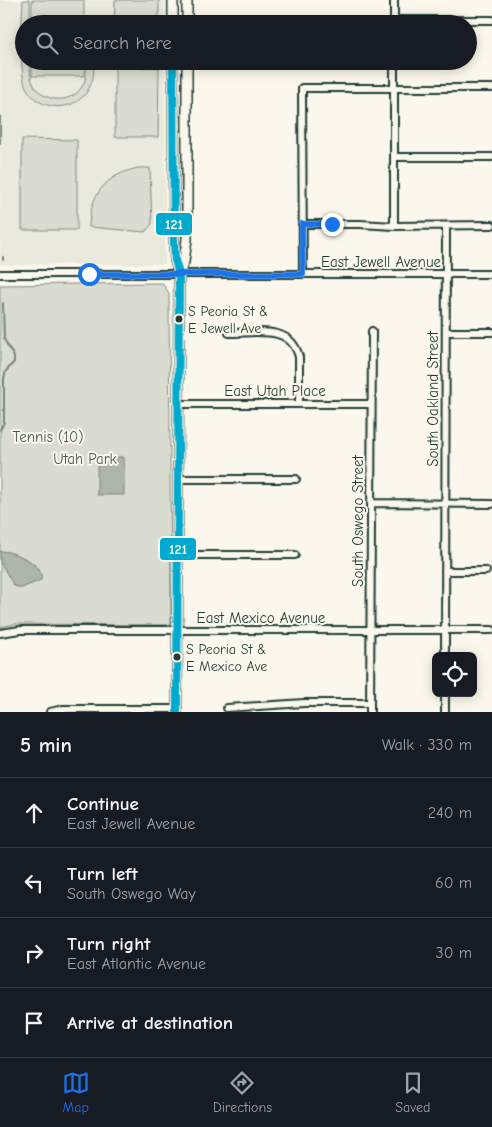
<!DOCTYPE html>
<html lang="en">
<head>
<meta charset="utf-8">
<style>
  :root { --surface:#171b24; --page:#242831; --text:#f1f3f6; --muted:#9ea1a6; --line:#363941; --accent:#1a73e8 }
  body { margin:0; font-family:"Comic Neue",sans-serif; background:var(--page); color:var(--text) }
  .controls { position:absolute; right:15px; bottom:15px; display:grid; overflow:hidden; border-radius:8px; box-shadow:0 2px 12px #0003 }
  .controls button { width:45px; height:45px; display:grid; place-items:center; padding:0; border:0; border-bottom:1px solid var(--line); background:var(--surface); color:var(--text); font:25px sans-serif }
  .stop { position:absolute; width:15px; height:15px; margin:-11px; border:4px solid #1a73e8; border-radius:50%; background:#fff }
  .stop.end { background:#1a73e8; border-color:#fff; box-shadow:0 1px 5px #0008 }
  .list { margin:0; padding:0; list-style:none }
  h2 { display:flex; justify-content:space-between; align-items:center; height:65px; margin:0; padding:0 20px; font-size:21px }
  h2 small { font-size:16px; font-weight:400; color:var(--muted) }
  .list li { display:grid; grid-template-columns:32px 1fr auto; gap:15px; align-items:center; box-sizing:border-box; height:70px; padding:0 20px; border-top:1px solid var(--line) }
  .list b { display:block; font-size:19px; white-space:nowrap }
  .list p { margin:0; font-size:16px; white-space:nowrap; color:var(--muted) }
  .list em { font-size:16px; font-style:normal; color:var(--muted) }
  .icon { flex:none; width:28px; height:28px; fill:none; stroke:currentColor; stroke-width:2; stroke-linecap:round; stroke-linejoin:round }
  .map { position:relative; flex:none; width:492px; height:712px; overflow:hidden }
  .search { position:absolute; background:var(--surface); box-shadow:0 2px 12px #0003; left:15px; right:15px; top:15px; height:55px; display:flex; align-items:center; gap:12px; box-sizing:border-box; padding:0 18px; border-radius:28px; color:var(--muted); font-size:19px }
  .sheet { height:345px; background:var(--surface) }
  nav { display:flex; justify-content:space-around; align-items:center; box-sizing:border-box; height:70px; border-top:1px solid var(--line); background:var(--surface); font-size:14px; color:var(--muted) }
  nav a { display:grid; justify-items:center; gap:2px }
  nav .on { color:var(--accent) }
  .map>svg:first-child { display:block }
  .built { fill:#eae9de }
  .green { fill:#dbdcd1; stroke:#7d8c82 }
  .water { fill:#adb4aa; stroke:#74847b }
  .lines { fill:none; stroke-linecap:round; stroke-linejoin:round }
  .stream { stroke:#74847b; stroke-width:2 }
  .minor-casing { stroke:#1f3d34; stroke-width:10 }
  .major-casing { stroke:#1f3d34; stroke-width:12 }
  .minor { stroke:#fbf7ec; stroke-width:6 }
  .major { stroke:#fbf7ec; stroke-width:9 }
  .bus-1-casing { stroke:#fbf7ec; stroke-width:11 }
  .bus-1 { stroke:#00a9ce; stroke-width:8 }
  .route { stroke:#1a73e8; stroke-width:6 }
  .bus-dot { fill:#1f3d34; stroke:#fbf7ec; stroke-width:2 }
  .labels { text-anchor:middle; stroke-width:4; stroke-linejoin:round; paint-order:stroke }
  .bus-label { font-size:14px; fill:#1f3d34; stroke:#fbf7ec; text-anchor:start }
  .street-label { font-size:15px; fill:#1f3d34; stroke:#fbf7ec }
  .park-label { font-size:15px; fill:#455d53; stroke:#fbf7ec }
  .line-badge { stroke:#fbf7ec; stroke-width:2 }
  .badge-label { font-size:14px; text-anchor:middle; font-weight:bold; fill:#fff }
</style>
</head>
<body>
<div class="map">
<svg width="492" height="712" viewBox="0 0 492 712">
  <rect width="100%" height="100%" fill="#fbf7ec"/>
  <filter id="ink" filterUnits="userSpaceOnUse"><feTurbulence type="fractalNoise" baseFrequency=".02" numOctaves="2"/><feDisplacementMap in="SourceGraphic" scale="10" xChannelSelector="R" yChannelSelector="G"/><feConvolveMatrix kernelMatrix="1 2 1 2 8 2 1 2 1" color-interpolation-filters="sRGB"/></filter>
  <g filter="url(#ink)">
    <!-- built -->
    <path class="built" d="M0,0h166v24h-142v37h141v203l-165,1z"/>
    <!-- green -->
    <path class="green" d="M23,0h7v24h-6v37h6c0,7 0,14 2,20 8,22 40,25 51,4 4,-8 3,-16 3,-24h8c0,8 0,16 -3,23 -11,30 -54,30 -66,1 -6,-16 -3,-66 -2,-85z
      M32,0h52v24h-52z
      M115,0h44v24h-45z
      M32,61h52v15h-52z
      M115,67h44l-1,70h-43z
      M22,139l55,1v90h-55z
      M138,168h12l2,56 -7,8 -56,-5c1,-33 17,-52 49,-59z
      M162,283l7,10 2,332 -156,-1 -15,3v-342z"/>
    <!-- water -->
    <path class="water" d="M97,457h27v38h-27z
      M2,551c13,1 43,13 39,29l-19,8 -8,-2 -14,-24v-10z"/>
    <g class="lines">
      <!-- stream -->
      <path class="stream" d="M0,116v27
        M3,257v3
        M0,430l4,-8v-44l2,-7 8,-9v-5l-10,-18 -1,-36"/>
      <!-- minor casing -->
      <g class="minor-casing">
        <path id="minor" d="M394,0v23
          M394,20h98
          M394,61v165
          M394,157h98
          M302,224h58l34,2 98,-1
          M0,274h492
          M303,274l-1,-186h190
          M446,332h46
          M229,333c26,0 62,-9 70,24v47
          M178,404h193
          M178,479h118
          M371,503l121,1
          M178,555h117
          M445,571h41
          M0,633l20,-3h472
          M445,656l1,-430
          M445,693v19
          M227,708l77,-5h66
          M50,712l13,-3h114
          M370,712l2,-381"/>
      </g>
      <!-- major casing -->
      <g class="major-casing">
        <path id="major" d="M173,0v24
          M187,24v-24
          M173,61l1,181 1,18 4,14 -2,438
          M179,274l5,-12 3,-23v-178"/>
      </g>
      <!-- minor -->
      <use href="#minor" class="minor"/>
      <!-- major -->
      <use href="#major" class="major"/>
      <!-- bus-1 casing -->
      <g class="bus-1-casing">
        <path id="bus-1" d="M173,61l1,181 1,18 4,14 -2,438"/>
      </g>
      <!-- bus-1 -->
      <use href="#bus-1" class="bus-1"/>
    </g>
  </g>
  <g class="lines" filter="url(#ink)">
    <!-- route -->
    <path class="route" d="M89,274h214l-1,-50h30"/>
  </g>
  <!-- markers -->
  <g class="bus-dot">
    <circle cx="179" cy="319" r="4.5"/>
    <circle cx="177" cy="657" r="4.5"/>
  </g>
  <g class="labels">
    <!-- bus labels -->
    <g class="bus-label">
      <text x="188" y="316">S Peoria St &amp;<tspan x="188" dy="17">E Jewell Ave</tspan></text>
      <text x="186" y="654">S Peoria St &amp;<tspan x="186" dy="17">E Mexico Ave</tspan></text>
    </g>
    <!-- street labels -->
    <g class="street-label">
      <text x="381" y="267">East Jewell Avenue</text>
      <text x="275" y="396">East Utah Place</text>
      <text transform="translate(433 399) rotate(-90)" y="5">South Oakland Street</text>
      <text transform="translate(358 521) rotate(-90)" y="5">South Oswego Street</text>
      <text x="261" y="623">East Mexico Avenue</text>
    </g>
    <!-- park labels -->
    <g class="park-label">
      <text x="48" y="442">Tennis (10)</text>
      <text x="85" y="464">Utah Park</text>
    </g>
  </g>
  <g class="line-badge">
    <rect x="155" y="212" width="38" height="24" rx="5" fill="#00a9ce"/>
    <rect x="159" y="537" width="38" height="24" rx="5" fill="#00a9ce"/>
  </g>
  <g class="badge-label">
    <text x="174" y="229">121</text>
    <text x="178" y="554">121</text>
  </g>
</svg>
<div class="controls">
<button><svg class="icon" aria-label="locate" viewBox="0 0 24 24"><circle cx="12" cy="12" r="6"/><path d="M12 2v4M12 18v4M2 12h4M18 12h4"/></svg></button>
</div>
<div class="stop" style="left:89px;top:274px"></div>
<div class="stop end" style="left:332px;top:224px"></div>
<div class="search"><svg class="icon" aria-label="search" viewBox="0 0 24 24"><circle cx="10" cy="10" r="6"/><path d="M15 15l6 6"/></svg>Search here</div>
</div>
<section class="sheet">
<h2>5 min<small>Walk · 330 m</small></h2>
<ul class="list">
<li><svg class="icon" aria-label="ahead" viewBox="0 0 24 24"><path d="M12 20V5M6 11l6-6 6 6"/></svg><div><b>Continue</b><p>East Jewell Avenue</p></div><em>240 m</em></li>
<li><svg class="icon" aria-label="left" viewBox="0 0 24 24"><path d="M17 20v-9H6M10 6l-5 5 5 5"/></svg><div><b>Turn left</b><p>South Oswego Way</p></div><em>60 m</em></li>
<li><svg class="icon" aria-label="right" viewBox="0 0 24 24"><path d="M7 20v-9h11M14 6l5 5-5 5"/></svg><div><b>Turn right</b><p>East Atlantic Avenue</p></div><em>30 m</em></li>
<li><svg class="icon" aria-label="arrive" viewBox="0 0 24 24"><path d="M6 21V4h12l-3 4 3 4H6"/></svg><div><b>Arrive at destination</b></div></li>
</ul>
</section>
<nav>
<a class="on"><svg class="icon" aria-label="map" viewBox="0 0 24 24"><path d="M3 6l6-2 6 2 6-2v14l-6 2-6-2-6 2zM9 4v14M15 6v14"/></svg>Map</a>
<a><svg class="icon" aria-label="directions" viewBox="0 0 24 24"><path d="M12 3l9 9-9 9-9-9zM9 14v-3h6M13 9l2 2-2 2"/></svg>Directions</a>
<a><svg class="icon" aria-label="saved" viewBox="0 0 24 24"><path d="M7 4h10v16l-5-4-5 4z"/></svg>Saved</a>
</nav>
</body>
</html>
